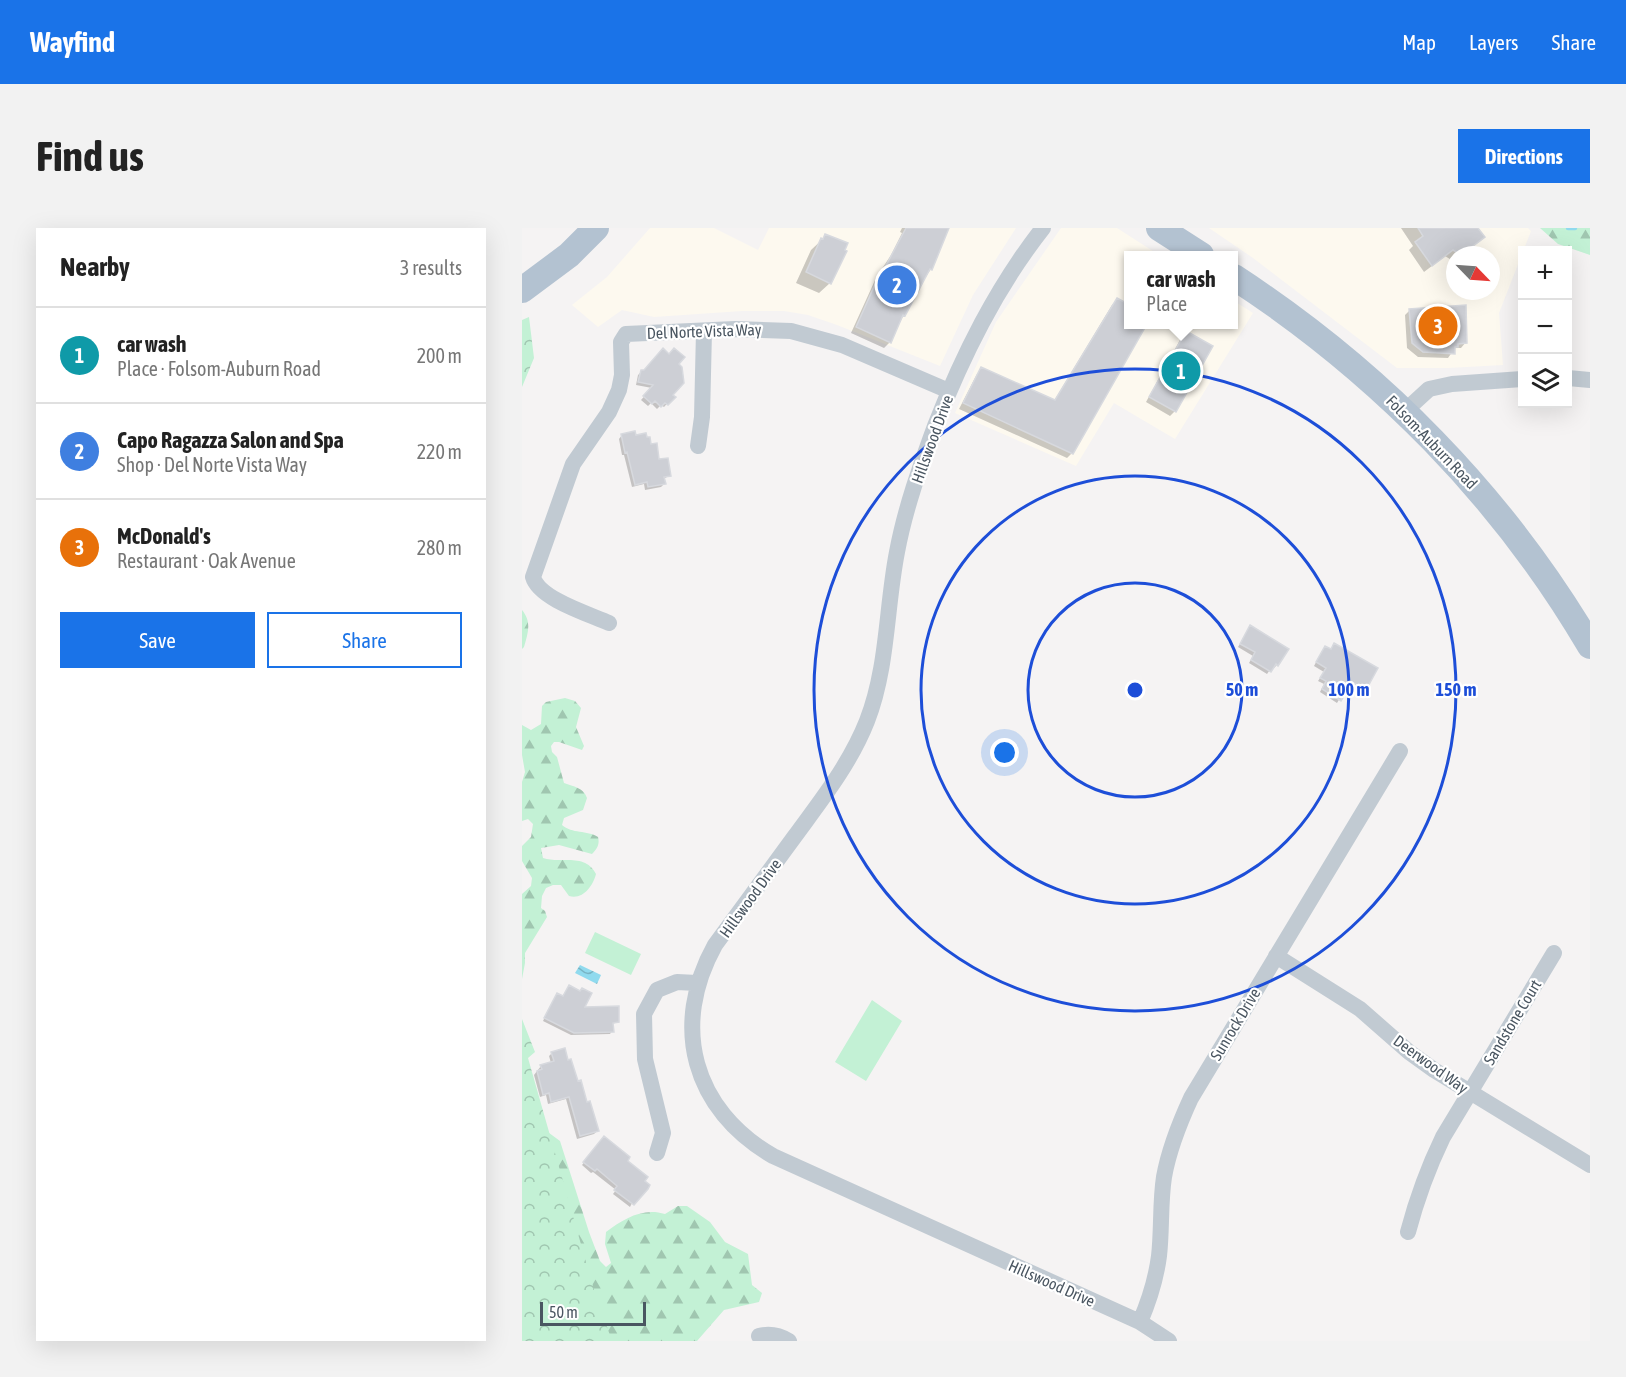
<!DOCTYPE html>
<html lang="en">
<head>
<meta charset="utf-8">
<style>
  :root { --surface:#fff; --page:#f2f2f2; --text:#222; --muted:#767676; --line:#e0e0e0; --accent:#1a73e8 }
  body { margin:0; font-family:"Asap Condensed",sans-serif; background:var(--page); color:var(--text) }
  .controls { position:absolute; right:18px; top:18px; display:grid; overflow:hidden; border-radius:0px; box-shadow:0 6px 24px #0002 }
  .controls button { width:54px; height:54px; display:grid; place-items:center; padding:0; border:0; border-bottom:2px solid var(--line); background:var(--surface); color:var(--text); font:30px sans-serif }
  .compass { position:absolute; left:924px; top:18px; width:54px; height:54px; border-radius:50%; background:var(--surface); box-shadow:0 6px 24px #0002; rotate:115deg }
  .scale { position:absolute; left:18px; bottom:15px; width:106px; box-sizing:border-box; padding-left:6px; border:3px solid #4a5661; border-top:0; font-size:16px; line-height:21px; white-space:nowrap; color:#4a5661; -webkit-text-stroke:4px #fff; paint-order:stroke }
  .you { position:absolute; left:483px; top:525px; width:21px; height:21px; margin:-15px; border:4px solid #fff; border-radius:50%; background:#1a73e8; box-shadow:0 0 0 9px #1a73e833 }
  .badge { display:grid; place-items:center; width:39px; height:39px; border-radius:50%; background:var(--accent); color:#fff; font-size:20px; font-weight:700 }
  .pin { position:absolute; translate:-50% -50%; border:3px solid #fff; box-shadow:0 2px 6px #0006 }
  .popup { position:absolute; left:602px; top:23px; width:114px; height:78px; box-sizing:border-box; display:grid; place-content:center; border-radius:0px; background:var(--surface); filter:drop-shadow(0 2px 4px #0005); font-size:20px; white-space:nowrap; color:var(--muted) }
  .popup b { font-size:22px; color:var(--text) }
  .popup::after { content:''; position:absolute; left:50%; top:100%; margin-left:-12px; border:12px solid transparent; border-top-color:var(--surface) }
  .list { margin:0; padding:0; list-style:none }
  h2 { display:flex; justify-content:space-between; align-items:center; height:78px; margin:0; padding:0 24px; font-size:26px }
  h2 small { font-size:20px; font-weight:400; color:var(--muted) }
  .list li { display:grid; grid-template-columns:39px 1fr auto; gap:18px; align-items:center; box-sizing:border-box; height:96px; padding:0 24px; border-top:2px solid var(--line) }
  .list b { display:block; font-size:22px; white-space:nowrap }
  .list p { margin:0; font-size:20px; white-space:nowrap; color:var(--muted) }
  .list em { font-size:20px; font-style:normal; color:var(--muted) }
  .actions { display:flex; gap:12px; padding:18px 24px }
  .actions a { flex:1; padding:14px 0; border:2px solid var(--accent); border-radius:0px; text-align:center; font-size:21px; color:var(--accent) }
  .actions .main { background:var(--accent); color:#fff }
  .icon { flex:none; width:33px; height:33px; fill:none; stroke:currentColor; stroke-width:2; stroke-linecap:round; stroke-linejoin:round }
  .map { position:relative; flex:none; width:1068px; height:1113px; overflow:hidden; border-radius:0px }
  header { display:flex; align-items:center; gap:36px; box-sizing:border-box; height:84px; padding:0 30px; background:var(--accent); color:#fff }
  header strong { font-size:28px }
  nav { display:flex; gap:33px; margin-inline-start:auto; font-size:21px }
  .intro { display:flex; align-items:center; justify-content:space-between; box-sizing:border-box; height:144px; padding:0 36px }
  h1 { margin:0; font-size:42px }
  .button { padding:15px 27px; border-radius:0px; background:var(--accent); color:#fff; font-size:21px; font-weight:700 }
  main { display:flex; gap:36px; padding:0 36px }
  aside { flex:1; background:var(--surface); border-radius:0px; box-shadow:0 6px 24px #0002 }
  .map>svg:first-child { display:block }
  .commercial { fill:#fdf9ef; fill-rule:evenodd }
  .forest { fill:url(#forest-firs) }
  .park { fill:url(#park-crowns) }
  .pitch { fill:#c3f1d5 }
  .water { fill:url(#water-waves) }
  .shadow { fill:#0003 }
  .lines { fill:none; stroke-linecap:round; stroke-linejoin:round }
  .stream { stroke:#90daee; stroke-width:4.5 }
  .building { fill:#cdcfd5; stroke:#d7d9de; stroke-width:1.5 }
  .street { stroke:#c1cad2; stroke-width:16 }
  .primary { stroke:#b3c2d1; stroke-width:26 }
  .ring { fill:none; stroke:#1d4ed8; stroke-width:3 }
  .labels { text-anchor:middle; stroke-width:4.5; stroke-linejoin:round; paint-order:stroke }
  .street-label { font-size:16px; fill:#4a5661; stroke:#fff }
  .centre { fill:#1d4ed8; stroke:#fff; stroke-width:3 }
  .ring-label { font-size:18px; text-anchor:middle; font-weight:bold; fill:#1d4ed8; stroke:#fff; stroke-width:4.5; stroke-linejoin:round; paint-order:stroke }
</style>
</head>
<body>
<header>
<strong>Wayfind</strong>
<nav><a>Map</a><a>Layers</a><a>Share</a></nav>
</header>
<div class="intro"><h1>Find us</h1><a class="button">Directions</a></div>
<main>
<aside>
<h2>Nearby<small>3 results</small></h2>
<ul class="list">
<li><span class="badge" style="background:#0f9aa8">1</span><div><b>car wash</b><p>Place · Folsom-Auburn Road</p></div><em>200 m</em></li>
<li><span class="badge" style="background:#3f7fe0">2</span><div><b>Capo Ragazza Salon and Spa</b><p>Shop · Del Norte Vista Way</p></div><em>220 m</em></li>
<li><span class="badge" style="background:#e8710a">3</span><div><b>McDonald's</b><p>Restaurant · Oak Avenue</p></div><em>280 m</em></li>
</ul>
<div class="actions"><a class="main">Save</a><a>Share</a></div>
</aside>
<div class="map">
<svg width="1068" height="1113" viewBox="0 0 1068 1113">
  <defs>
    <pattern id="forest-firs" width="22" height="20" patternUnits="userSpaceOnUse" patternTransform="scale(1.5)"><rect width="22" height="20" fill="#c3f1d5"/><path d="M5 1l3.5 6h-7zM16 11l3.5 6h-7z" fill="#a0c6b0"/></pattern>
    <pattern id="park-crowns" width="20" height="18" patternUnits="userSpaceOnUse" patternTransform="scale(1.5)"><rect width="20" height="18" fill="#c3f1d5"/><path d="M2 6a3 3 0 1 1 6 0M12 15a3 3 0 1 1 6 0" fill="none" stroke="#a0c6b0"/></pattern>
    <pattern id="water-waves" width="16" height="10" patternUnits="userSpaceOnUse" patternTransform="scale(1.5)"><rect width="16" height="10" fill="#90daee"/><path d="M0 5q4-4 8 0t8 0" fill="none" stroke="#78b4c4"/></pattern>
  </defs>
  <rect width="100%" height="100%" fill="#f5f3f3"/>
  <!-- commercial -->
  <path class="commercial" d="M128,0h64l44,22 11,-22h247l-43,67 -33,71 -103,-41 -29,-10 -24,-4h-42l-88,6 -32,-7 -24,17 -26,-22 35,-28z
    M539,0h56l42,27h-31v69h106v-23l19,12 -78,126 -61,-36 -38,63 -121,-53 41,-91z
    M687,0h319l3,3 -32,82 4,52 -55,3h-51l-144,-110zM933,27h36v36h-36z"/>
  <!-- forest -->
  <path class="forest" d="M1018,0h50v27l-32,-11z
    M0,382c10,12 6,23 2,37l-2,2z
    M43,470l10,3 6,7 -5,19 8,19 -2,4 -23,-8h-5l-3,4 1,6 5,5 7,26c10,4 19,4 23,15l-4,12 -19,8 -2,7c10,9 25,5 36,12 2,7 -1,12 -6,17l-33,-9 -18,3 2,10c17,6 42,-6 53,16 -3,12 -13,26 -27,22l-8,-11h-8l-7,3 -4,8 -1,12 4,3 2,6 -22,36v10l-3,16v-85l9,-8 1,-8 -10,-17v-15l9,-9 2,-13 -5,-5 -6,2v-39l3,-10 -3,-17v-30l9,5 10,-6 1,-18 4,-4z
    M19,899l19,14 29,91 11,29 6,6 5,-4 -6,-19 1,-12c17,-13 37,-25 59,-18l13,-8h9l23,16 15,20 23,12 4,31 10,8 -3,9 -35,8 -27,31h-96z"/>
  <!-- park -->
  <path class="park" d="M7,89l5,41 -12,29v-67z
    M0,791l13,33 -7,6 66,232 18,51h-90z"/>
  <!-- pitch -->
  <path class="pitch" d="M73,704l46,22 -10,21 -46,-22z
    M350,772l30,21 -36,60 -31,-19z"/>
  <!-- water -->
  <path class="water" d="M58,737l21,10 -4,9 -22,-11z"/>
  <!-- shadow -->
  <path class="shadow" d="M380,0h46l-17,41 -16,24 -25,49 -6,6 -33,-15 25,-55 15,-23 11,-22 -2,-1z
    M879,0h75l7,9 -22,18h-6l-2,6 -8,-5 -21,16 -15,-22 4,-4z
    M304,8l4,47 -11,10 -23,-10 15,-33z
    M595,72l11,5v19l-56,129 -5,5 -108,-49 18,-35 5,-5 72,32 58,-96z
    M888,82l56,32 -5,6h-6l-7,10 -30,-1 -11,-9 -2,-33z
    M664,105l-11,78 -5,5 -24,-14 35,-64z
    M119,144l32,25 -9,10 -3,-2 -4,4 -6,-6 -3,3 -7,-6 11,-12 -16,-3 2,-10z
    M100,207l12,2 16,9 8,15 11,15 -6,3 1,5 -3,3 -16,3 -1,-6 -12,3 -8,-32h-2l-3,-16z
    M726,402l29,35 -3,3 -2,-1 -5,7 -18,-11 4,-7 -15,-9z
    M812,417l31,44 -3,3 -14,-7 -11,18 -17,-11 4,-8 -6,-3 6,-9 -10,-6 8,-15 8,-1z
    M47,759l13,21 36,14 -6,2v7l-2,3 -39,1 -28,-14 12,-24 2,-2 5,2z
    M30,825l45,78 -3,3 -17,5 -11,-40 -18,5 -2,-9 -6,2 -6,-22 7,-9 10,-3 -2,-7z
    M79,913l24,20 18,20 -13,26 -17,-13 3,-4 -23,-18 -2,1 -9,-8z"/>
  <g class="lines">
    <!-- stream -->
    <path class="stream" d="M1046,0h7"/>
  </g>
  <!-- building -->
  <path class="building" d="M384,0h43l-17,42 -2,-1 -25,47 -2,-1 -12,28 -35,-16 25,-56h2z
    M896,0h60l7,9 -24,18 -8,-5 -21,16 -17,-24 8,-6z
    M303,6l23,9 -3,7 2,1 -16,33 -25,-12 15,-34 2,1z
    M595,70l11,6v20h19l-74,130 -110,-51 18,-36 74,33z
    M944,77l1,38 -9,1v3h-3v7l-32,-2 -11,-9 -3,-34z
    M664,103l27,15 -37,66 -27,-15z
    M141,120l6,6 5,-6 11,9 -6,7 3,3 2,16 -11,12 3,2 -8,8 -3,-2 -4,4 -6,-6 -3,3 -9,-8 10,-11 -15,-3 3,-12h3z
    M113,203l1,4 10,-2 1,4h3l1,7 6,-1 2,16 9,-1 3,18 -7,1 2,7 -18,3 -1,-5 -12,3 -8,-33 -2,1 -4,-19z
    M728,397l39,24 -11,17 -2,-2 -5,8 -20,-12 4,-8 -15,-8z
    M812,415l44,25 -12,22 -14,-8 -11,19 -19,-12 4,-8 -6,-3 6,-10 -10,-6 9,-16 6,3z
    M47,757l11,6 2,-3 10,5 -7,14 34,-1v16l-6,1 1,9 -40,1 -30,-15 13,-25 6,3z
    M43,820l3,12 3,-1 7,22 3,-1 6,22 3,-1 9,30 -19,5 -11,-39 -18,5 -2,-9 -6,2 -6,-24 5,-2 -2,-4 14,-4 -3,-9z
    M82,908l26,21 -2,4 20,16 -3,4 5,4 -2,4 -14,16 -20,-15 3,-4 -20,-17 -2,2 -12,-9z"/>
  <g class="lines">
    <!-- street -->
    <path class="street" d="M521,0c-47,60 -80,127 -108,198 -15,41 -30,83 -38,126 -11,56 -9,115 -30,169 -17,43 -45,78 -72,115 -27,37 -54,73 -80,109 -45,81 -22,165 58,211l367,166 29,19
      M1046,150l22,2
      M883,183l24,-22 23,-5 70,-5
      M176,218l4,-29 2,-86
      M87,395c-20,-9 -70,-24 -76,-46l40,-113 36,-52 10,-22 3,-15 -1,-33 5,-8 109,-5 56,2 51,14 107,46
      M754,728l84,53 49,43 25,18 156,95
      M135,925l6,-20 -18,-74 -1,-45 13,-24 20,-8 20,1
      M886,1004c9,-34 20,-64 35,-95l111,-184
      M618,1094c9,-21 16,-43 19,-66 3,-26 1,-53 5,-79 5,-28 15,-53 27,-79l209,-347
      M237,1108c11,-3 20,-1 30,5"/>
    <!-- primary -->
    <path class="primary" d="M637,0l42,27
      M712,49c144,94 268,219 356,369
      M0,62l47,-35 27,-27"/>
  </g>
  <!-- distance rings -->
  <g class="ring">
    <circle cx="613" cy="462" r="107"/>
    <circle cx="613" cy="462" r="214"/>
    <circle cx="613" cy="462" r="321"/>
  </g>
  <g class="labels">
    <!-- street labels -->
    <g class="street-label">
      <text transform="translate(182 103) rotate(-2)" y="6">Del Norte Vista Way</text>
      <text transform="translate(410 211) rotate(-70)" y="6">Hillswood Drive</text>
      <text transform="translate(910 214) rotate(46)" y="6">Folsom-Auburn Road</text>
      <text transform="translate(228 670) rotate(-54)" y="6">Hillswood Drive</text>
      <text transform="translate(990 794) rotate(-59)" y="6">Sandstone Court</text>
      <text transform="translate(713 796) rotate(-59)" y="6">Sunrock Drive</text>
      <text transform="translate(909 836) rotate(36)" y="6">Deerwood Way</text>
      <text transform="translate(530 1055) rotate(24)" y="6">Hillswood Drive</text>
    </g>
  </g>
  <circle cx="613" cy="462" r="9" class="centre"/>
  <g class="ring-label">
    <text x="720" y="468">50 m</text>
    <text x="827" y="468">100 m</text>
    <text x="934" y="468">150 m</text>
  </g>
</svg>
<div class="controls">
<button>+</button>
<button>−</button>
<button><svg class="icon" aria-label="layers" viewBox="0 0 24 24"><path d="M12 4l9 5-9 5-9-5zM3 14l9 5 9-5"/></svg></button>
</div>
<svg class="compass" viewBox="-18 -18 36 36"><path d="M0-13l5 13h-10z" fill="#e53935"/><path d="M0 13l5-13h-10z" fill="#767676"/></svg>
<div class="scale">50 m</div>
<div class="you"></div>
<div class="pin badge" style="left:659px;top:143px;background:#0f9aa8">1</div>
<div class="popup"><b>car wash</b>Place</div>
<div class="pin badge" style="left:375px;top:57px;background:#3f7fe0">2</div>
<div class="pin badge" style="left:916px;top:98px;background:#e8710a">3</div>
</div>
</main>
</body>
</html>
